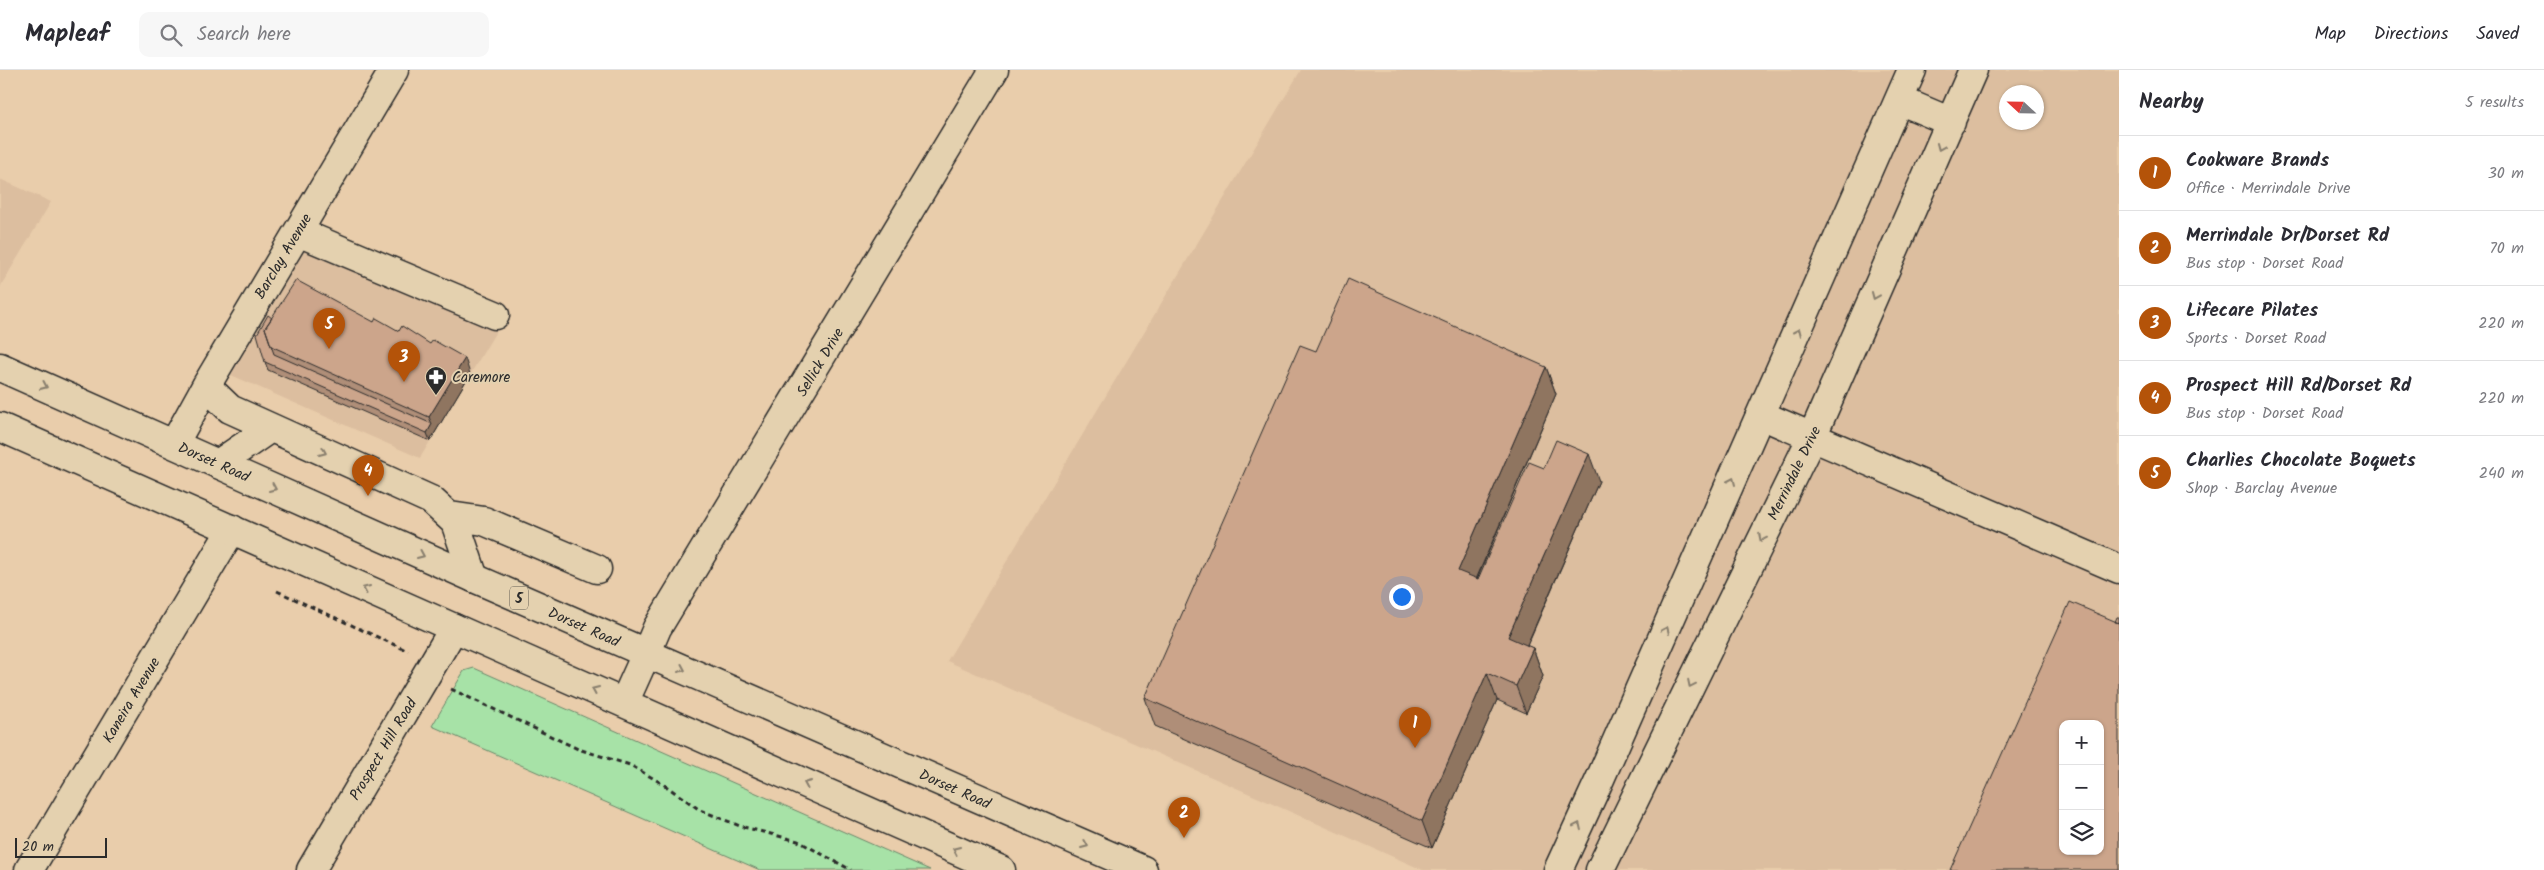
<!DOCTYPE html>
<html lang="en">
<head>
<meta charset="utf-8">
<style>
  :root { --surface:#fff; --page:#f7f7f7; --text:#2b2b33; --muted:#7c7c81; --line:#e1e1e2; --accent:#b45309 }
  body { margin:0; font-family:Kalam,sans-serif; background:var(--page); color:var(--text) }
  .controls { position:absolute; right:15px; bottom:15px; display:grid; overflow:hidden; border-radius:10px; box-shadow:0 1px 4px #0004 }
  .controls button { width:45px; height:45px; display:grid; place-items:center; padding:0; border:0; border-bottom:1px solid var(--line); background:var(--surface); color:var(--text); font:25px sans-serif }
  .compass { position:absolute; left:1999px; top:15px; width:45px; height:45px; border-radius:50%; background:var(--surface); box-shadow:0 1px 4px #0004; rotate:292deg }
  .scale { position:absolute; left:15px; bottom:12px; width:92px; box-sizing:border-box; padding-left:5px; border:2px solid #2b2b2b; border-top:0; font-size:14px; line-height:18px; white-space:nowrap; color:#2b2b2b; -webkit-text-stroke:4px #e4d1af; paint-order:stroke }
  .you { position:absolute; left:1401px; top:526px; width:18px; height:18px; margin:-12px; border:4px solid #fff; border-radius:50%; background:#1a73e8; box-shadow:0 0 0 8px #1a73e833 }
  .badge { display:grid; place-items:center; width:32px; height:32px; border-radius:50%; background:var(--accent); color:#fff; font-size:16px; font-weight:700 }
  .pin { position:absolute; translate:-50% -41px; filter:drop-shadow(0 1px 2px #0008) }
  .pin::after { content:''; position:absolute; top:26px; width:18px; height:15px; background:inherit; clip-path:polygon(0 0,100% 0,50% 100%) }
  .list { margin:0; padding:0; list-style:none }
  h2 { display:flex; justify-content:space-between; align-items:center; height:65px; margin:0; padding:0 20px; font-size:21px }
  h2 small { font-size:16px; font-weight:400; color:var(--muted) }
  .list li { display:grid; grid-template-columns:32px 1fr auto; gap:15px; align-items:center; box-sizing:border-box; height:75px; padding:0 20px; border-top:1px solid var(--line) }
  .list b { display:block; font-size:19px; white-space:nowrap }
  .list p { margin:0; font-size:16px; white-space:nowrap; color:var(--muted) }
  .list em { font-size:16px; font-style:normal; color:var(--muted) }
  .icon { flex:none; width:28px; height:28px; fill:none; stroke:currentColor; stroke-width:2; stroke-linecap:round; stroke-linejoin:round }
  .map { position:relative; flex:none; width:2119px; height:800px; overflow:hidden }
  header { display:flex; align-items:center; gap:30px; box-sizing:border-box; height:70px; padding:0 25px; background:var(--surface); border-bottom:1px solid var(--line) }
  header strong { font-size:24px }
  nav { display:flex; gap:28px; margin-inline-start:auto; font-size:18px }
  .search { width:350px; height:45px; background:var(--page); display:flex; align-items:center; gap:12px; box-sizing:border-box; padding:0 18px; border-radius:10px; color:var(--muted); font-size:19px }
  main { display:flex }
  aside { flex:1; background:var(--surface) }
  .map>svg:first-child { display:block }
  .built { fill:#dcbe9f; fill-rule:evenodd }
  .green { fill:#a7e2a7; stroke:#698669 }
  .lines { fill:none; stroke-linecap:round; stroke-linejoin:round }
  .minor-casing { stroke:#2b2b2b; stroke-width:31 }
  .major-casing { stroke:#2b2b2b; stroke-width:31 }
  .path { stroke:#2b2b2b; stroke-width:3; stroke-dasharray:5 4; stroke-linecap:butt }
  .minor { stroke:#e4d1af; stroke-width:28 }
  .major { stroke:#e4d1af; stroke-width:28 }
  .wall { fill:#af8e78; stroke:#2b2b2b }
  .shaded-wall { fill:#8f7461; stroke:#2b2b2b }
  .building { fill:#cca58b; stroke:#2b2b2b; fill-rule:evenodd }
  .oneway { stroke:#887e6d }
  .labels { text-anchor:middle; stroke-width:4; stroke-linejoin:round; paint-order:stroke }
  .shield { fill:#e4d1af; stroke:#625d53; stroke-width:1 }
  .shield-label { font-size:14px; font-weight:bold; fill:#2b2b2b }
  .street-label { font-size:15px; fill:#2b2b2b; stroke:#e4d1af }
  .poi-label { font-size:15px; fill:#2b2b2b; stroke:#e4d1af; text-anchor:start }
</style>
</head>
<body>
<header>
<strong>Mapleaf</strong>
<div class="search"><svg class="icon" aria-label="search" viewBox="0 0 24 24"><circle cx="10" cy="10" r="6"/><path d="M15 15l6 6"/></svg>Search here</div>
<nav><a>Map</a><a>Directions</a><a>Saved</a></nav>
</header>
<main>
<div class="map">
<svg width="2119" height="800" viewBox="0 0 2119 800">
  <rect width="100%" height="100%" fill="#e9cdab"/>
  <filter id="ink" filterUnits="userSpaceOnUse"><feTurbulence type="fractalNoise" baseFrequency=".02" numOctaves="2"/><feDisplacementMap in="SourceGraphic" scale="10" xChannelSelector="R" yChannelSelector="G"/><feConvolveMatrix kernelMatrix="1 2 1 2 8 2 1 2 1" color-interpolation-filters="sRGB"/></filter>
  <g filter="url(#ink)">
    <!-- built -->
    <path class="built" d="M1301,0h818v800h-696l-476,-209zM2006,22h30v30h-30zM2063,654h37v127h-37z
      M0,109l51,23 -51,85z
      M320,155l190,83 -90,150 -189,-83z"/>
    <!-- green -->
    <path class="green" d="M474,598l456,202h-170l-328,-144 32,-55z"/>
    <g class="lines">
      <!-- minor casing -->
      <g class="minor-casing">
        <path id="minor" d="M1899,30l52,22
          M298,162l197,83
          M206,316l24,23 201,91 24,22 19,56
          M1761,345l358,154
          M174,374l32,-58 188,-316
          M218,394l51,-35
          M450,446l34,5 113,48
          M646,584l11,-26 337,-558
          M29,800l203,-341
          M311,800l143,-242
          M1558,800l42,-91 312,-709
          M1600,800l212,-433 161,-367"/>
      </g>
      <!-- major casing -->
      <g class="major-casing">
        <path id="major" d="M0,297l474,211 669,292
          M0,357l1001,443
          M624,633l22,-49"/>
      </g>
      <!-- path -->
      <path class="path" d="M277,521l131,60
        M451,619l127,60 52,16 33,19 37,26 40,16 58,15 53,29"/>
      <!-- minor -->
      <use href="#minor" class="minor"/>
      <!-- major -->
      <use href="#major" class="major"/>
    </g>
    <!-- wall -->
    <path class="wall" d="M272,248l102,4 25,9 71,43 -40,67 -162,-71 -3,-8z
      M1316,281l230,16 10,27 -79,185h1l66,-111 55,13 -72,165 6,2 10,28 -17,37 -29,-13 -65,148 -277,-122 -10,-28z"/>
    <!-- shaded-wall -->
    <path class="shaded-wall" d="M465,288l5,16 -40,67 -3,-8 5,-9 -3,-7z
      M1546,297l10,27 -88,204 -10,-27z
      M1589,384l10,27 -81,184 -10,-28z
      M1533,578l10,28 -17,37 -10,-27z
      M1487,603l10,27 -65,148 -10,-27z"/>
    <!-- building -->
    <path class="building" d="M1348,209l198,88 -88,204 20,8 51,-117 15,6 12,-28 33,14 -81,183 25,11 -17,38 -29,-13 -65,148 -277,-123 155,-353 16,6z
      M296,210l78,42 2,-4 23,13 3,-5 28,18 3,-4 32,18 -36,59 -158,-71 -6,-18z
      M268,245l4,3 -7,10 9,26 158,70 -5,9 -162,-71 -8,-28z
      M2070,532l49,21v247h-169zM2063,654h37v127h-37z
      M2117,547h2v6l-4,-1z"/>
    <!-- one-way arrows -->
    <defs><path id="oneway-chevron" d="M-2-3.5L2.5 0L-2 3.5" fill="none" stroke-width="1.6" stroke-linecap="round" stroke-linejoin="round" transform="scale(1.25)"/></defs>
    <g class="oneway">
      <use href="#oneway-chevron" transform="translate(1940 77) rotate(113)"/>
      <use href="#oneway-chevron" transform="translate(1875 226) rotate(113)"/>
      <use href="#oneway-chevron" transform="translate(1798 262) rotate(-66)"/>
      <use href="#oneway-chevron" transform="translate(44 316) rotate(24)"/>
      <use href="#oneway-chevron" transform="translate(323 382) rotate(23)"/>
      <use href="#oneway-chevron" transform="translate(1732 411) rotate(-66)"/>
      <use href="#oneway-chevron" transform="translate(273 418) rotate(24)"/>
      <use href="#oneway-chevron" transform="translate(1762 468) rotate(116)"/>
      <use href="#oneway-chevron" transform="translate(421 485) rotate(24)"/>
      <use href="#oneway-chevron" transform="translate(366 519) rotate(-156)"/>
      <use href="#oneway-chevron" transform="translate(1666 560) rotate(-66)"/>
      <use href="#oneway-chevron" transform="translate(682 599) rotate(24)"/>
      <use href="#oneway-chevron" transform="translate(1691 614) rotate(116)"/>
      <use href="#oneway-chevron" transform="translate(595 620) rotate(-156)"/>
      <use href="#oneway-chevron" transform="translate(807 714) rotate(-156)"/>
      <use href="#oneway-chevron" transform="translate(1578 756) rotate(-65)"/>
      <use href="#oneway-chevron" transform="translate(1085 775) rotate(23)"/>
      <use href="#oneway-chevron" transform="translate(956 780) rotate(-156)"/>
    </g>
  </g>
  <!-- icons -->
  <defs>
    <g id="pharmacy-pin" transform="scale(1.125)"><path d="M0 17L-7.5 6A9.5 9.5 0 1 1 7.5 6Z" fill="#2b2b2b" stroke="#e4d1af"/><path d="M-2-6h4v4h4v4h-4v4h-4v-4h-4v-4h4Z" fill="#fff"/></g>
  </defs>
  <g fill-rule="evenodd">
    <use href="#pharmacy-pin" x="436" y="307"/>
  </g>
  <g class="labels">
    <!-- shield labels -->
    <rect class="shield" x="510" y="516.5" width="18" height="23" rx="4"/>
    <g class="shield-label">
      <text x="519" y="533">5</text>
    </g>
    <!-- street labels -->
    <g class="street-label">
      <text transform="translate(283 186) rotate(-59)" y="5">Barclay Avenue</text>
      <text transform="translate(820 292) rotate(-59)" y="5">Sellick Drive</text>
      <text transform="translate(214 392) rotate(24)" y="5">Dorset Road</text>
      <text transform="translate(1794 403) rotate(-64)" y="5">Merrindale Drive</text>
      <text transform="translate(584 557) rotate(24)" y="5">Dorset Road</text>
      <text transform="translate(131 630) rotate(-59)" y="5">Kaneira Avenue</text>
      <text transform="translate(383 679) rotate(-59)" y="5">Prospect Hill Road</text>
      <text transform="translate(955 719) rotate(24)" y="5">Dorset Road</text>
    </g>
    <!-- poi labels -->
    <g class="poi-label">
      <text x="452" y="312">Caremore</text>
    </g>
  </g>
</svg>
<div class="controls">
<button>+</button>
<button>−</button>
<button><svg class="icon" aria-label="layers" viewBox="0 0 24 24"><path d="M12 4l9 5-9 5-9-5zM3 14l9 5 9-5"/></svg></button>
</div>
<svg class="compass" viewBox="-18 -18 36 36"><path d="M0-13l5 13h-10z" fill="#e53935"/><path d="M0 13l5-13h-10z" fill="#7c7c81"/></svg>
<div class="scale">20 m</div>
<div class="you"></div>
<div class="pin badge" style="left:1415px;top:678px">1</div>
<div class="pin badge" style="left:1184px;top:768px">2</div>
<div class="pin badge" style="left:404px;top:312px">3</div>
<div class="pin badge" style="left:368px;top:426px">4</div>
<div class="pin badge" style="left:329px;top:279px">5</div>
</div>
<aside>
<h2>Nearby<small>5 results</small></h2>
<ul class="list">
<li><span class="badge">1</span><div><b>Cookware Brands</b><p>Office · Merrindale Drive</p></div><em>30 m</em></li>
<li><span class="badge">2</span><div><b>Merrindale Dr/Dorset Rd</b><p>Bus stop · Dorset Road</p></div><em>70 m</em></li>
<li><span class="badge">3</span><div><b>Lifecare Pilates</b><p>Sports · Dorset Road</p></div><em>220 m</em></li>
<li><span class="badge">4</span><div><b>Prospect Hill Rd/Dorset Rd</b><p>Bus stop · Dorset Road</p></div><em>220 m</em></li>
<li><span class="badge">5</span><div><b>Charlies Chocolate Boquets</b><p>Shop · Barclay Avenue</p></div><em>240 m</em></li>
</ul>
</aside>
</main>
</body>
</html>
